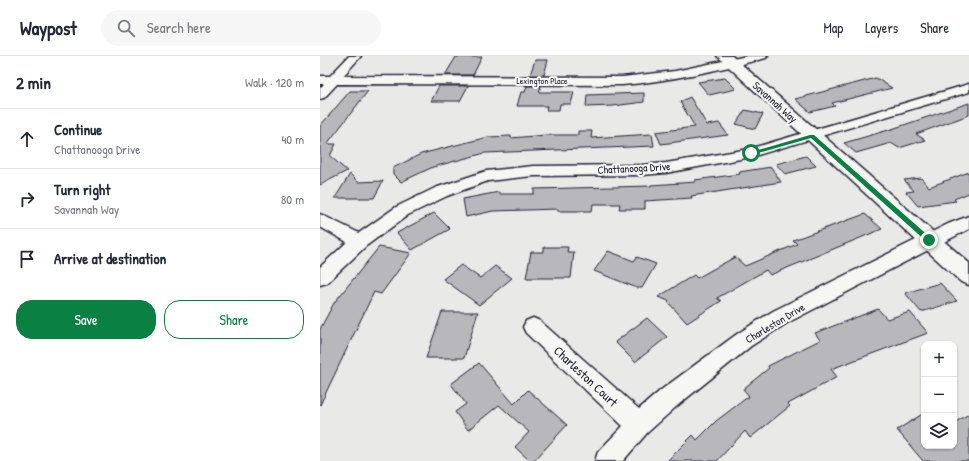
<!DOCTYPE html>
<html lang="en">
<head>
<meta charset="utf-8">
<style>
  :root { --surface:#fff; --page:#f6f6f7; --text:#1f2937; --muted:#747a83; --line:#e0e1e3; --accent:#0b8043 }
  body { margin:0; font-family:"Patrick Hand",sans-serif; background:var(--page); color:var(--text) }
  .controls { position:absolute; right:12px; bottom:12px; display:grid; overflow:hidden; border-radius:8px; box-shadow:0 1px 3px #0004 }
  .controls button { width:36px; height:36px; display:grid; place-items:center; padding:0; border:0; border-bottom:1px solid var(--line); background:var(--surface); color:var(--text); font:20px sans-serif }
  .stop { position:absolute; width:12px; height:12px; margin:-9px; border:3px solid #0b8043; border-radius:50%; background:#fff }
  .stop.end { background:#0b8043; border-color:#fff; box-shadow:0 1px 4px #0008 }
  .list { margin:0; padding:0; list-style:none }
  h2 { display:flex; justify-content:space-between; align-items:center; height:52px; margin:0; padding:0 16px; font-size:17px }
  h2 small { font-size:13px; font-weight:400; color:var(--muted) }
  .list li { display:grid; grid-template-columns:26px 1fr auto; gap:12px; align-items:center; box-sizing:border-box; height:60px; padding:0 16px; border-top:1px solid var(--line) }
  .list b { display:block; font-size:15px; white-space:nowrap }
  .list p { margin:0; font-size:13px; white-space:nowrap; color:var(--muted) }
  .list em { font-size:13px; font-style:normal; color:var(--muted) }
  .actions { display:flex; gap:8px; padding:12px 16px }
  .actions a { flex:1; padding:9px 0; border:1px solid var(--accent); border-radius:16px; text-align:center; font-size:14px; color:var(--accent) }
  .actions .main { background:var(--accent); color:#fff }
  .icon { flex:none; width:22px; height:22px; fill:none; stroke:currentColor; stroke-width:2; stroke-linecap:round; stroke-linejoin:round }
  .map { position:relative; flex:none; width:649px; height:405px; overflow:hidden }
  header { display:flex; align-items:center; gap:24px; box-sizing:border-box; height:56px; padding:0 20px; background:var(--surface); border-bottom:1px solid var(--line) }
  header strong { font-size:19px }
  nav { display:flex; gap:22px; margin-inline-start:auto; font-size:14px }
  .search { width:280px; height:36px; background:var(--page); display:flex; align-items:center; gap:10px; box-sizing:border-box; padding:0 14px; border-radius:22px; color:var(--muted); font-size:15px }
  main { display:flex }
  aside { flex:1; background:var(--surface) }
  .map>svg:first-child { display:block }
  .building { fill:#b8b8bc; stroke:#22223b }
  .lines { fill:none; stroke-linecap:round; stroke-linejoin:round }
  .minor-casing { stroke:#22223b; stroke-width:3 }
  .tertiary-casing { stroke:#22223b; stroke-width:3 }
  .minor { fill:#f6f6f2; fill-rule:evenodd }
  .tertiary { fill:#f6f6f2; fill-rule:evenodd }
  .route { fill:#0b8043 }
  .labels { text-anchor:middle; stroke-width:4; stroke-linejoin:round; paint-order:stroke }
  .far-street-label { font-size:9px; fill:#22223b; stroke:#f6f6f2 }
  .street-label { font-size:11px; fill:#22223b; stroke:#f6f6f2 }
  .near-street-label { font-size:13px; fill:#22223b; stroke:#f6f6f2 }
</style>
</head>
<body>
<header>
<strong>Waypost</strong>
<div class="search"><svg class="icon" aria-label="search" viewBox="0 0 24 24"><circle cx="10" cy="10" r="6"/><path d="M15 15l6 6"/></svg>Search here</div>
<nav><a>Map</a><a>Layers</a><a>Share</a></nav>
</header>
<main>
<aside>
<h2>2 min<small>Walk · 120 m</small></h2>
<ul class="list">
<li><svg class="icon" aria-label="ahead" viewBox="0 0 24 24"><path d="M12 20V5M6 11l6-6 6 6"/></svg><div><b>Continue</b><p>Chattanooga Drive</p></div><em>40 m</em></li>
<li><svg class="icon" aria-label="right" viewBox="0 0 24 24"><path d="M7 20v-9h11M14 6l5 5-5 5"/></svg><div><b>Turn right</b><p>Savannah Way</p></div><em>80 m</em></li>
<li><svg class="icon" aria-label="arrive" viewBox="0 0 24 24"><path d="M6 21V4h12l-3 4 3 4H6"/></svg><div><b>Arrive at destination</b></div></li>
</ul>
<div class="actions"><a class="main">Save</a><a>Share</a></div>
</aside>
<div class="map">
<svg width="649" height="405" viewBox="0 0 649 405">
  <rect width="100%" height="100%" fill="#e9e9e7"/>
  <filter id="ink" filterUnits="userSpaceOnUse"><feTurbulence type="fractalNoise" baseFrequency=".025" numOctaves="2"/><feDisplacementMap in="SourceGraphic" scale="8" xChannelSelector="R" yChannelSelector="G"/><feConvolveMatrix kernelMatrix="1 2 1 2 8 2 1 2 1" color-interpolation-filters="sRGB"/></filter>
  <g filter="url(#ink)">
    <!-- building -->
    <path class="building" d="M136,1h26l-9,18h-28z
      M215,4h13l-4,15h-14z
      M405,22l11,11 -27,6 -11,-13z
      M556,22l16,10 -60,15 3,3 -25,6 -15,-13z
      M119,30h29l-8,15h-29z
      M207,30h14l-2,6h35l-3,12h-11l-1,6h-13l1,-4h-30l4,-14h4z
      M30,35h18l-41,53h9l-6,12 17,15 -27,14v-59z
      M324,37v9l-31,4 -27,1 1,-12z
      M370,41l17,28 12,-2 9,12 -67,9 -5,-12 39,-5 -15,-25z
      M649,47v12l-53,19 9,6 -26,8 -8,-5 -35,10 -12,-10 48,-14z
      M425,54l18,4 -8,15 -19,-5z
      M258,75h14l-1,7 61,-4 2,12 -169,7 -52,14 -32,15 -8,-8v-6l28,-14 67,-17 23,-1v2l35,-3h32z
      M486,100l10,10 -31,8 -9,-10z
      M451,111l10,15 -90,14 1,2 -47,3v8h-26l1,-5h-27l-1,7h-34v-2l-65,2 -27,6 -3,-18 36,-7v2h35v-5l117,-3v-1l45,-3 -1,-2 45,-6 -1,-2z
      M649,116v21l-15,6 2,2 -38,5 -12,-14 8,-1 -10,-11 17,-2 8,9z
      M30,118l8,8 25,-1 -9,17h-39z
      M114,157l16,16 -38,21 -15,-17z
      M545,158l17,15 -112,46 -4,-5 -49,28 4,3 -34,22 -19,-21 1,-1 -11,-4 36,-22 3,3 38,-21 10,9 52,-22 -4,-4z
      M59,191l32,6 -30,41 -7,-2 -54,113v-76l14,-26z
      M224,191h24l-1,5h7l-3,26h-45l5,-26h13z
      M288,195l26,10 3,-4 19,7 -14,24h-5l-43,-17z
      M141,209l19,13 15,-12 17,12 -33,27 -36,-26z
      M620,227l17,18 -36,11 -16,-19z
      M558,253l9,10 23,-7 18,21 -97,36 6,8 -49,27 2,2 -40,32 -5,-7 -28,30h-50l26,-26 4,5 19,-19 33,-25 -6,-7 26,-21 -1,-2 52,-26 -5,-7z
      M122,256h36l-14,46h-38z
      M327,262l20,19 -32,25 -20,-20z
      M159,307l35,41 14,-14 39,35 -33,36h-4l-15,-14 14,-15 -30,-27 -31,25 -13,-18 11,-8 -15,-20z
      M604,357v33h30v-23l15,-9v47h-46l-26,-31z"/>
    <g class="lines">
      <!-- minor casing -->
      <g class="minor-casing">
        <path id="minor" d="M29,0h12l-18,20 279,1 53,-6 72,-15h21l-2,2c-48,12 -95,23 -144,27l-285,-1 -13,14 -4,1v-11l4,-4h-4v-8h10z
          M649,28v8l-218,65 -85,16 -24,2 -109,1 -45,5 -41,15 -39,19 -42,31 -39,37 -7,2v-18l27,-25 -27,-15v-13l39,19 37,-26 39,-19 51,-17 47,-5 109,-1 24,-2 83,-14z
          M649,160v13l-182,94 -36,23 -74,60 -30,27 -24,28h-28l3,-9 25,-26 -97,-93 -3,-6 3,-6 7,-3 7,3 99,88 22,-19 76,-56 36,-23 175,-87z"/>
      </g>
      <!-- tertiary casing -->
      <g class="tertiary-casing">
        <path id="tertiary" d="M397,0h15l237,207v22l-8,-3z"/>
      </g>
      <!-- minor -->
      <use href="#minor" class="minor"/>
      <!-- tertiary -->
      <use href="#tertiary" class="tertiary"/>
    </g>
  </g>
  <!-- route -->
  <path class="route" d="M490,79h4l118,104v3h-5l-116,-104 -60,17 -3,-2z"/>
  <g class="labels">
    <!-- far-street labels -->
    <g class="far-street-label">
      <text x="222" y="28">Lexington Place</text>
    </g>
    <!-- street labels -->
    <g class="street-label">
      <text transform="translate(455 46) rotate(42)" y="4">Savannah Way</text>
      <text transform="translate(314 112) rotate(-3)" y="4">Chattanooga Drive</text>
      <text transform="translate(455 267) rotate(-31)" y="4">Charleston Drive</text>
    </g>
    <!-- near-street labels -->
    <g class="near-street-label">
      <text transform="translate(266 320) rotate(43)" y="5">Charleston Court</text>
    </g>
  </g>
</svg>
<div class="controls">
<button>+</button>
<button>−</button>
<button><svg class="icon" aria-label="layers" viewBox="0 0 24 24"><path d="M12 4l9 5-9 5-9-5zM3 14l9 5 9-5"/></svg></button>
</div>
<div class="stop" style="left:431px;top:97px"></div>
<div class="stop end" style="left:609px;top:184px"></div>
</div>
</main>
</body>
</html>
